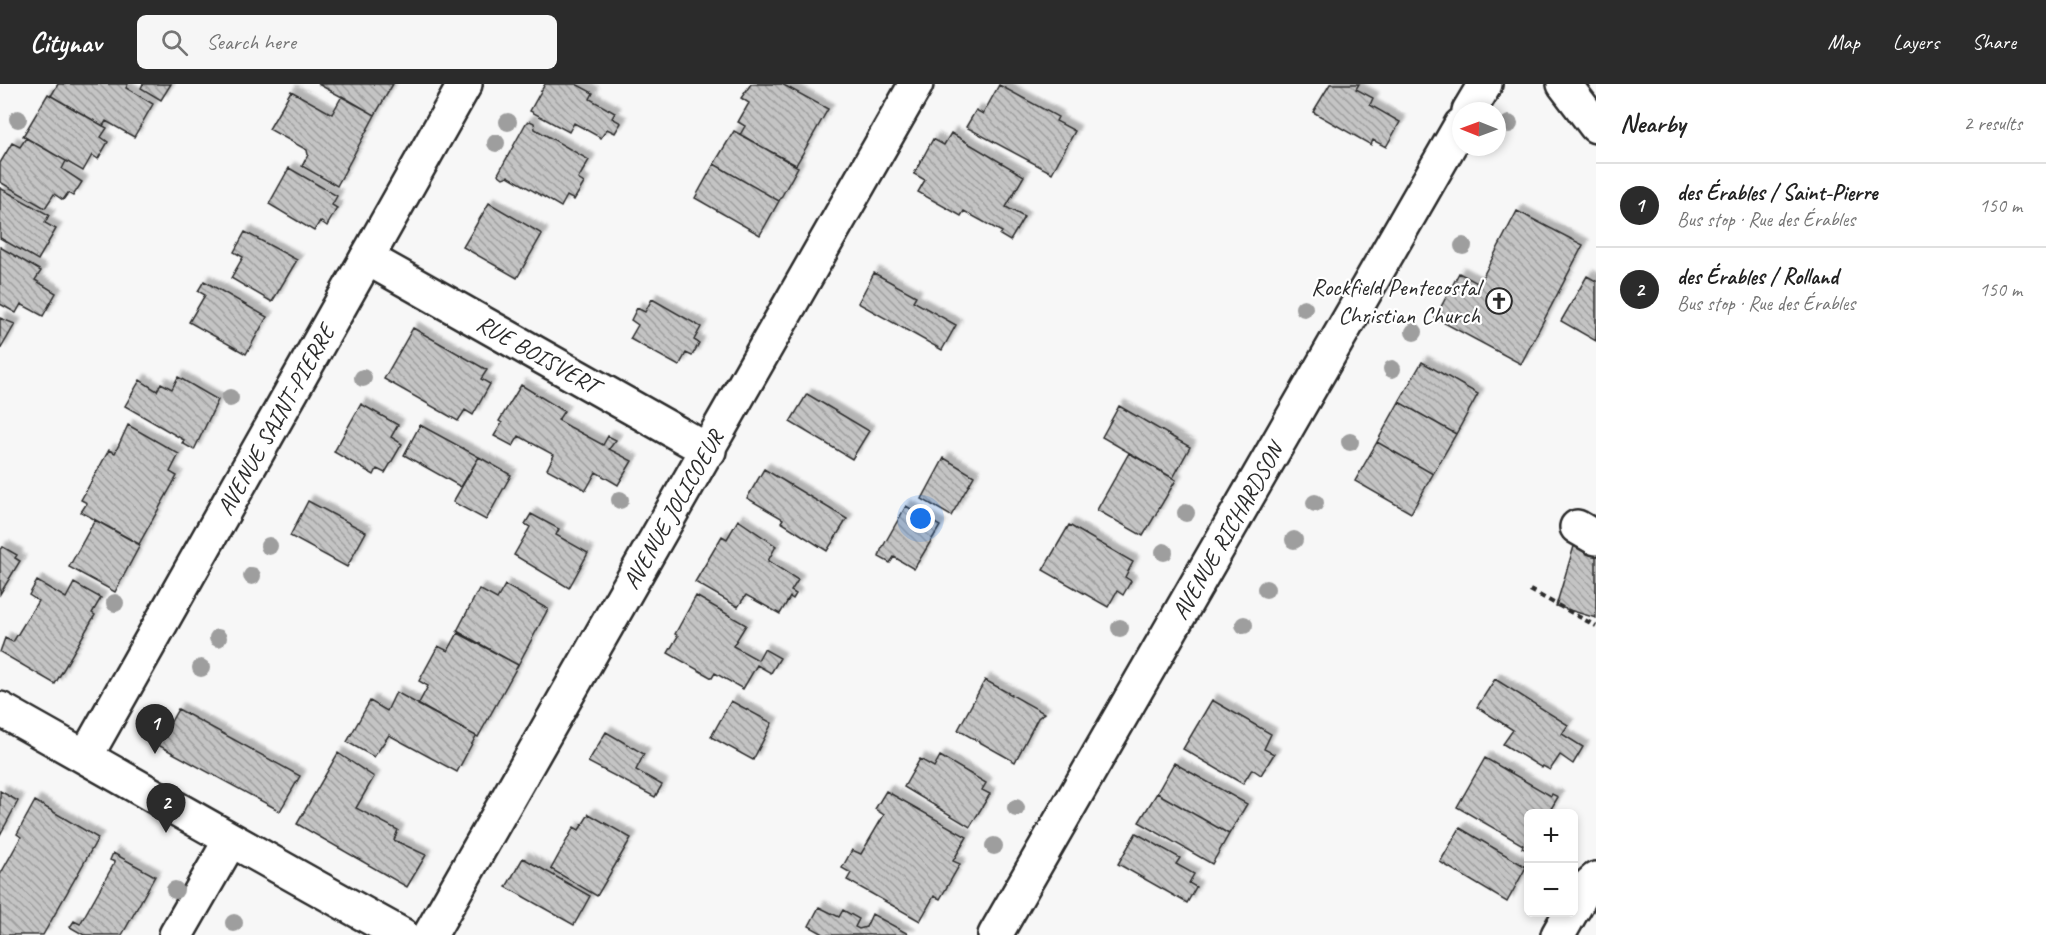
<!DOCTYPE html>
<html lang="en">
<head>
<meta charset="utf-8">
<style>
  :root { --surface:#fff; --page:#f6f6f6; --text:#222; --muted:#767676; --line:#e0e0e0; --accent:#2b2b2b }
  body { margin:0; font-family:Caveat,sans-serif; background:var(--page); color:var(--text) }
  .controls { position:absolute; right:18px; bottom:18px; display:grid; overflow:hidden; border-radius:9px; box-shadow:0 3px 9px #0003 }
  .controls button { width:54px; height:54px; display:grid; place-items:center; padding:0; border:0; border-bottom:2px solid var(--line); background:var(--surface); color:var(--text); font:30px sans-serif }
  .compass { position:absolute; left:1452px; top:18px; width:54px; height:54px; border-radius:50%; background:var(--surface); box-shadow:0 3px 9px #0003; rotate:271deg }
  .you { position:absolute; left:921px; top:435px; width:21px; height:21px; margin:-15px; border:4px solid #fff; border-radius:50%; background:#1a73e8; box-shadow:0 0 0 9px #1a73e833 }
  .badge { display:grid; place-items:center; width:39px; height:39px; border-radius:50%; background:var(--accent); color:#fff; font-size:20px; font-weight:700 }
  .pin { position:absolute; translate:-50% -50px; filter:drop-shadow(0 2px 3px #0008) }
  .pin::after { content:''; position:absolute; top:32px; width:21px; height:18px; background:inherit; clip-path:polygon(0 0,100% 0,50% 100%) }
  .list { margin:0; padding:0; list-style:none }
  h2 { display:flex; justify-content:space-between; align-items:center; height:78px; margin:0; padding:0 24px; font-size:26px }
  h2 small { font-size:20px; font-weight:400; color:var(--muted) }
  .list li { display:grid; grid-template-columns:39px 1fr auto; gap:18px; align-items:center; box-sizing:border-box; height:84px; padding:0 24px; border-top:2px solid var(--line) }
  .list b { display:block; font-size:22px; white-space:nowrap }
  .list p { margin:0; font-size:20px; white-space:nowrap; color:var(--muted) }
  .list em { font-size:20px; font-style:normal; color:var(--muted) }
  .icon { flex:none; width:33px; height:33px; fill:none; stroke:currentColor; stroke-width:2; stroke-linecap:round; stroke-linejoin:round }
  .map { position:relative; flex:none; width:1596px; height:851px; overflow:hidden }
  header { display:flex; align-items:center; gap:36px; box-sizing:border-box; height:84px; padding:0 30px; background:var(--accent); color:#fff }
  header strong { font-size:28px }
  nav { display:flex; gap:33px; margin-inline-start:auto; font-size:21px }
  .search { width:420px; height:54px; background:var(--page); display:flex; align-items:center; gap:15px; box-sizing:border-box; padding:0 21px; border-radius:9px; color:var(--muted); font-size:22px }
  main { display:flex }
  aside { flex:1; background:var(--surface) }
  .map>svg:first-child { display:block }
  .building { fill:url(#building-back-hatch); stroke:#2b2b2b; stroke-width:1.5; filter:url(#shadow) }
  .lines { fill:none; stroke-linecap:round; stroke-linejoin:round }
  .minor-casing { stroke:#2b2b2b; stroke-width:38 }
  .major-casing { stroke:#2b2b2b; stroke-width:38 }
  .path { stroke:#2b2b2b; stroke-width:4; stroke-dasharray:6 4.5; stroke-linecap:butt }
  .minor { stroke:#fff; stroke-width:33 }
  .major { stroke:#fff; stroke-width:33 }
  .tree { fill:#9e9e9e }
  .labels { text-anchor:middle; stroke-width:4.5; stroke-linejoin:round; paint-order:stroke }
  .poi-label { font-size:24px; fill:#2b2b2b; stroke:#fff; text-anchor:end }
  .street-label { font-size:24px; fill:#2b2b2b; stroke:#fff }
</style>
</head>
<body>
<header>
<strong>Citynav</strong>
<div class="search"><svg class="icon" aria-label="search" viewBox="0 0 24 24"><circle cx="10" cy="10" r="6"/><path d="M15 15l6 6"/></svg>Search here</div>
<nav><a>Map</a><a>Layers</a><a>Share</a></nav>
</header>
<main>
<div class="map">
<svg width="1596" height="851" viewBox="0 0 1596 851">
  <defs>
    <pattern id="building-back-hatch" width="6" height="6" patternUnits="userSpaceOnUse" patternTransform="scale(1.5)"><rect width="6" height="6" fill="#c4c4c4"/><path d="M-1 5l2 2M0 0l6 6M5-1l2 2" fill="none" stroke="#9f9f9f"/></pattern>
    <filter id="shadow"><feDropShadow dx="5.5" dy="-5.5" stdDeviation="1.5" flood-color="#0004"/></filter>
  </defs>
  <rect width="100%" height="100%" fill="#f7f7f7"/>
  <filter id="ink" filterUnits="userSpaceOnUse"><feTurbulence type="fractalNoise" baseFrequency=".0167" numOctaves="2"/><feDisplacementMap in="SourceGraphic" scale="12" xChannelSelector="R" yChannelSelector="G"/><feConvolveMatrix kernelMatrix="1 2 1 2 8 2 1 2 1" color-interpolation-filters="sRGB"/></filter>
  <g filter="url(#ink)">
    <!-- building -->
    <path class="building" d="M58,0h70l-2,4 27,16 -19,33 -28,-16 -3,5 -52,-30z
      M143,0h28l-10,16 -20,-12z
      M318,0h75l-18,31z
      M545,0h31l17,9 -3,6 25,14 -3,5 9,5 -6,10 -8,-4 -6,9 -27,-15 -5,9 -39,-21z
      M751,0h31l46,25 -32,56 -56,-30 5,-9 -7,-4 11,-19 -8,-5z
      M1330,0h29l-3,5 17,9 -3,7 30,17 -14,25 -13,-7 -2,5 -58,-33z
      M999,1l59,32 -2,4 19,10 -23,42 -86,-46 10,-17 7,4z
      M291,7l41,23 10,-18 33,19 -38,71 -35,-20 6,-11 -1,-5 -38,-21z
      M48,10l59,34 -6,9 7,5 -10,17 -6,-4 -9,16 -60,-35z
      M530,37l4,2 1,6 54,31 -11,19 6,4 -10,17 -7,-4 -6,11 -53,-31 -5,2 -5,-4 28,-51z
      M734,47l64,36 -19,34 -65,-37z
      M951,49l73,43 -18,31 18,10 -14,24 -10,-6 2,-3 -38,-21 -3,5 -43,-24 7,-12 -11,-6 19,-35 11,6z
      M26,54l40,23 -4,8 20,13 -9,14 -5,-3 -5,7 -9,-6 -9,14 -45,-26v-19l12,-20 8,4z
      M714,80l65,37 -19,34 -65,-37z
      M289,84l48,28 -5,9 5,3 -10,18 -7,-5 -6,10 -45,-27z
      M0,104l49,27 -4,8 11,6 -18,31 -38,-22z
      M489,119l53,31 -25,44 -54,-31z
      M1517,127l66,34 -62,119 -86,-46 24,-45 20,11z
      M245,148l52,28 -25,42 -41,-24 12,-21 -9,-5z
      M0,163l41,24 -6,9 21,13 -13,23 -22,-12 -5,9 -16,-9z
      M874,189l42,23 -3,5 43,24 -14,25 -84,-47z
      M1587,192l9,5v60l-35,-20z
      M204,197l63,36 -21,37 -57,-32 16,-27 -7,-4z
      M652,215l49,28 -7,13 5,3 -7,13 -6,-3 -7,13 -49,-27 8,-14 -7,-5 6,-12 8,4z
      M0,234l15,6 -15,26z
      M413,244l74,42 -6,9 9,5 -17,31 -8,-5 -7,11 -74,-42z
      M1422,278l56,32 -22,40 -57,-32z
      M178,293l40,23 -24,50 -12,-7 2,-3 -59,-34 15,-26 17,11 4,-8 11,6z
      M521,301l43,26 -6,9 12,7 33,18 5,-9 8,4 -7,9 23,12 -14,24 -22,-13 -10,18 -39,-21 7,-14 -35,-19 -6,10 -19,-10 8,-13 -3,-2z
      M807,310l62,37 -17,28 -62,-37z
      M1399,318l57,32 -23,40 -56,-32z
      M361,320l37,21 -7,12 11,7 -17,29 -8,-4 -3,6 -40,-23z
      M1119,322l71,41 -17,31 -71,-41z
      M128,341l51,29 -9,18 7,4 -38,68 -58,-32 6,-9 -6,-3 28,-50 6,3z
      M420,341l59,32 -18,30 -57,-32z
      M1377,358l56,32 -22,39 -56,-32z
      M1129,369l47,27 -33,56 -46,-26z
      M479,373l32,18 -25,45 -33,-18z
      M944,374l30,18 -23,40 -29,-17z
      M764,385l83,50 -20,32 -46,-29 2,-3 -36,-21z
      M308,417l58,31 -19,35 -57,-31z
      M906,422l34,20 -26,43 -20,-12 -4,6 -11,-6 2,-7z
      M531,430l28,15 -3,6 32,18 -19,35 -55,-33 16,-28 -5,-3z
      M95,436l45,25 -25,47 -46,-25z
      M738,436l38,26 -8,15 30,19 -7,11 5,3 -3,5 -3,-2 -10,17 -34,-19 -8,12 -43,-25 27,-46 5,3z
      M1069,441l64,37 -8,15 6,4 -8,14 -6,-4 -9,16 -65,-37z
      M1575,459l21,6v69l-40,-12z
      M3,463l14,8 -2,3 5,3 -20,33v-45z
      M37,497l29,17 8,-15 27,15 -9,15 3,2 -40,69 -55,-32 5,-14 8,4 25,-41 -9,-6z
      M505,501l43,24 -30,56 -61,-34 22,-42 18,10z
      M696,512l50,29 -13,21 25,14 6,-11 16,9 -9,15 -14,-8 -14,24 -28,-16 -3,5 -44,-25 10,-17 -3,-2z
      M458,549l60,32 -40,72 -60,-32 10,-19 -9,-5 19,-35 10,5z
      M1495,595l73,46 -6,9 21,13 -10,17 -13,-9 -10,15 -7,-4 -1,2 -39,-24 10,-14 -36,-23z
      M985,596l59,33 -6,5 -23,44 -57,-32z
      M396,608l80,44 -19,36 -68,-37 -15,22 -27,-15 23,-41 17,10z
      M1212,616l59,34 -7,15 10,5 -13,21 -9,-6 -9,15 -60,-35z
      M731,617l41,22 -19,37 -42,-23z
      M178,625l122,67 -20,35 -122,-66z
      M606,648l38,22 -8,16 26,15 -7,12 -67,-35z
      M338,669l36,24 -18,31 42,22 -4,10 32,15 -19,32 -110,-63z
      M940,672l46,27 -4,7 8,4 -20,33 -66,-40 16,-28 14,8z
      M1485,674l66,38 1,-2 6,3 -10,17h-20l-1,36 -5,-2 1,-3 -66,-38z
      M1174,679l73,41 -18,30 -72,-41z
      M0,707l18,10 -18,34z
      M886,707l81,46 -14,24 7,3 -20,35 -6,-3 -14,25 -73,-41 4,-7 -9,-5 10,-18 9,4 23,-39 -9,-6z
      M1157,709l72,41 -17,30 -73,-42z
      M35,717l63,37 -55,97h-43v-60l21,-38 -4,-3z
      M589,730l42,24 -34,58 -46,-27 23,-42 5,3z
      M1460,744l66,39 -19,35 -67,-40z
      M1136,749l44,25 -4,6 18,10 -5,9 7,4 -9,16 -69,-39z
      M113,769l42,23 -33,59h-38l-14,-8 4,-6 6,3 35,-62 -5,-2z
      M523,774l67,38 -16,29 -68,-38z
      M819,823l20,10 4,-7 16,9 -4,8 4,2 7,-2 6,-13 38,21h-85l-16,-9z"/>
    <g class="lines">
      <!-- minor casing -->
      <g class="minor-casing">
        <g id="minor">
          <path d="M1469,27l16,-27"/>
          <path id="s1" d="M367,174l342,193"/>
          <path d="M1577,443l19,11"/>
          <path d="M0,625c134,75 267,152 402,226"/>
          <path id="s2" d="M86,672l379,-672"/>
          <path d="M1574,824l10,-18 12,-11"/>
          <path d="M176,851l54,-94"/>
          <path id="s3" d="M430,851l486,-851"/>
          <path id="s4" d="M995,851l466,-810"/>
          <path d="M1558,851l13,-23"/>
        </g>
      </g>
      <!-- major casing -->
      <g class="major-casing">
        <path id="major" d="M1564,0l32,42"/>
      </g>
      <!-- path -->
      <path class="path" d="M1530,506l66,36"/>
      <!-- minor -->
      <use href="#minor" class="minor"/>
      <!-- major -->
      <use href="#major" class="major"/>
    </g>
    <!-- trees -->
    <g class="tree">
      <circle cx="18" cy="35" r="9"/>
      <circle cx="508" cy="38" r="9"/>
      <circle cx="1509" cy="40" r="9"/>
      <circle cx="496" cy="59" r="9"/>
      <circle cx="1463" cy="162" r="9"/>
      <circle cx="1304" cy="224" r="9"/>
      <circle cx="1414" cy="248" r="9"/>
      <circle cx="1392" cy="285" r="9"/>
      <circle cx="363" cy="294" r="9"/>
      <circle cx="230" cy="314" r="9"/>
      <circle cx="1350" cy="358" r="9"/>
      <circle cx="620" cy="416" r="9"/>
      <circle cx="1315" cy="419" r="9"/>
      <circle cx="1186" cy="429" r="9"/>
      <circle cx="1294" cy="456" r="9"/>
      <circle cx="269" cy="462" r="9"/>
      <circle cx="1164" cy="468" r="9"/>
      <circle cx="252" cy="492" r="9"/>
      <circle cx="1266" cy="505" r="9"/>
      <circle cx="115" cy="519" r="9"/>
      <circle cx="1244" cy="541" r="9"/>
      <circle cx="1120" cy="544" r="9"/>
      <circle cx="218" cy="554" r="9"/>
      <circle cx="201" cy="584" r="9"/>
      <circle cx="1016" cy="724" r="9"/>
      <circle cx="994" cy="762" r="9"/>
      <circle cx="175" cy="806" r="9"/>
      <circle cx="234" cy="839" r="9"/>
    </g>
  </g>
  <!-- icons -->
  <defs>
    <g id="church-ring" transform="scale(1.35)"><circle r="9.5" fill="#fff" stroke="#2b2b2b" stroke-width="1.5"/><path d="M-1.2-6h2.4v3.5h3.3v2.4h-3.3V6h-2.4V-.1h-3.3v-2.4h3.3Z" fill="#2b2b2b"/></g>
  </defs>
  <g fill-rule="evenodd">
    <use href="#church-ring" x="1499" y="217"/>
  </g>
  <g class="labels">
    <!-- poi labels -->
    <g class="poi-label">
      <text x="1480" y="211">Rockfield Pentecostal<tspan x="1480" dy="28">Christian Church</tspan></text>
    </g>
    <!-- street labels -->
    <g class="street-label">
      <text dy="8" stroke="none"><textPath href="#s1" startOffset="196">RUE BOISVERT</textPath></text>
      <text dy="8" stroke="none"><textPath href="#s2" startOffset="386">AVENUE SAINT-PIERRE</textPath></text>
      <text dy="8" stroke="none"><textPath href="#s3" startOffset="490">AVENUE JOLICOEUR</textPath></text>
      <text dy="8" stroke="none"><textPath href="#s4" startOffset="466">AVENUE RICHARDSON</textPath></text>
    </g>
  </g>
</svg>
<div class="controls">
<button>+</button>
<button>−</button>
</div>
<svg class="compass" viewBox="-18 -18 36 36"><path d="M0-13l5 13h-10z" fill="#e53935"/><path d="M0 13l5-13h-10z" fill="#767676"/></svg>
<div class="you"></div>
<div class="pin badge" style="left:155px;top:670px">1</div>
<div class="pin badge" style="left:166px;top:749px">2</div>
</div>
<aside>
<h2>Nearby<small>2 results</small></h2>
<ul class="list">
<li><span class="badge">1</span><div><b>des Érables / Saint-Pierre</b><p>Bus stop · Rue des Érables</p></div><em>150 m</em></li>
<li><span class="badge">2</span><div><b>des Érables / Rolland</b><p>Bus stop · Rue des Érables</p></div><em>150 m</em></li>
</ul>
</aside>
</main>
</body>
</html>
